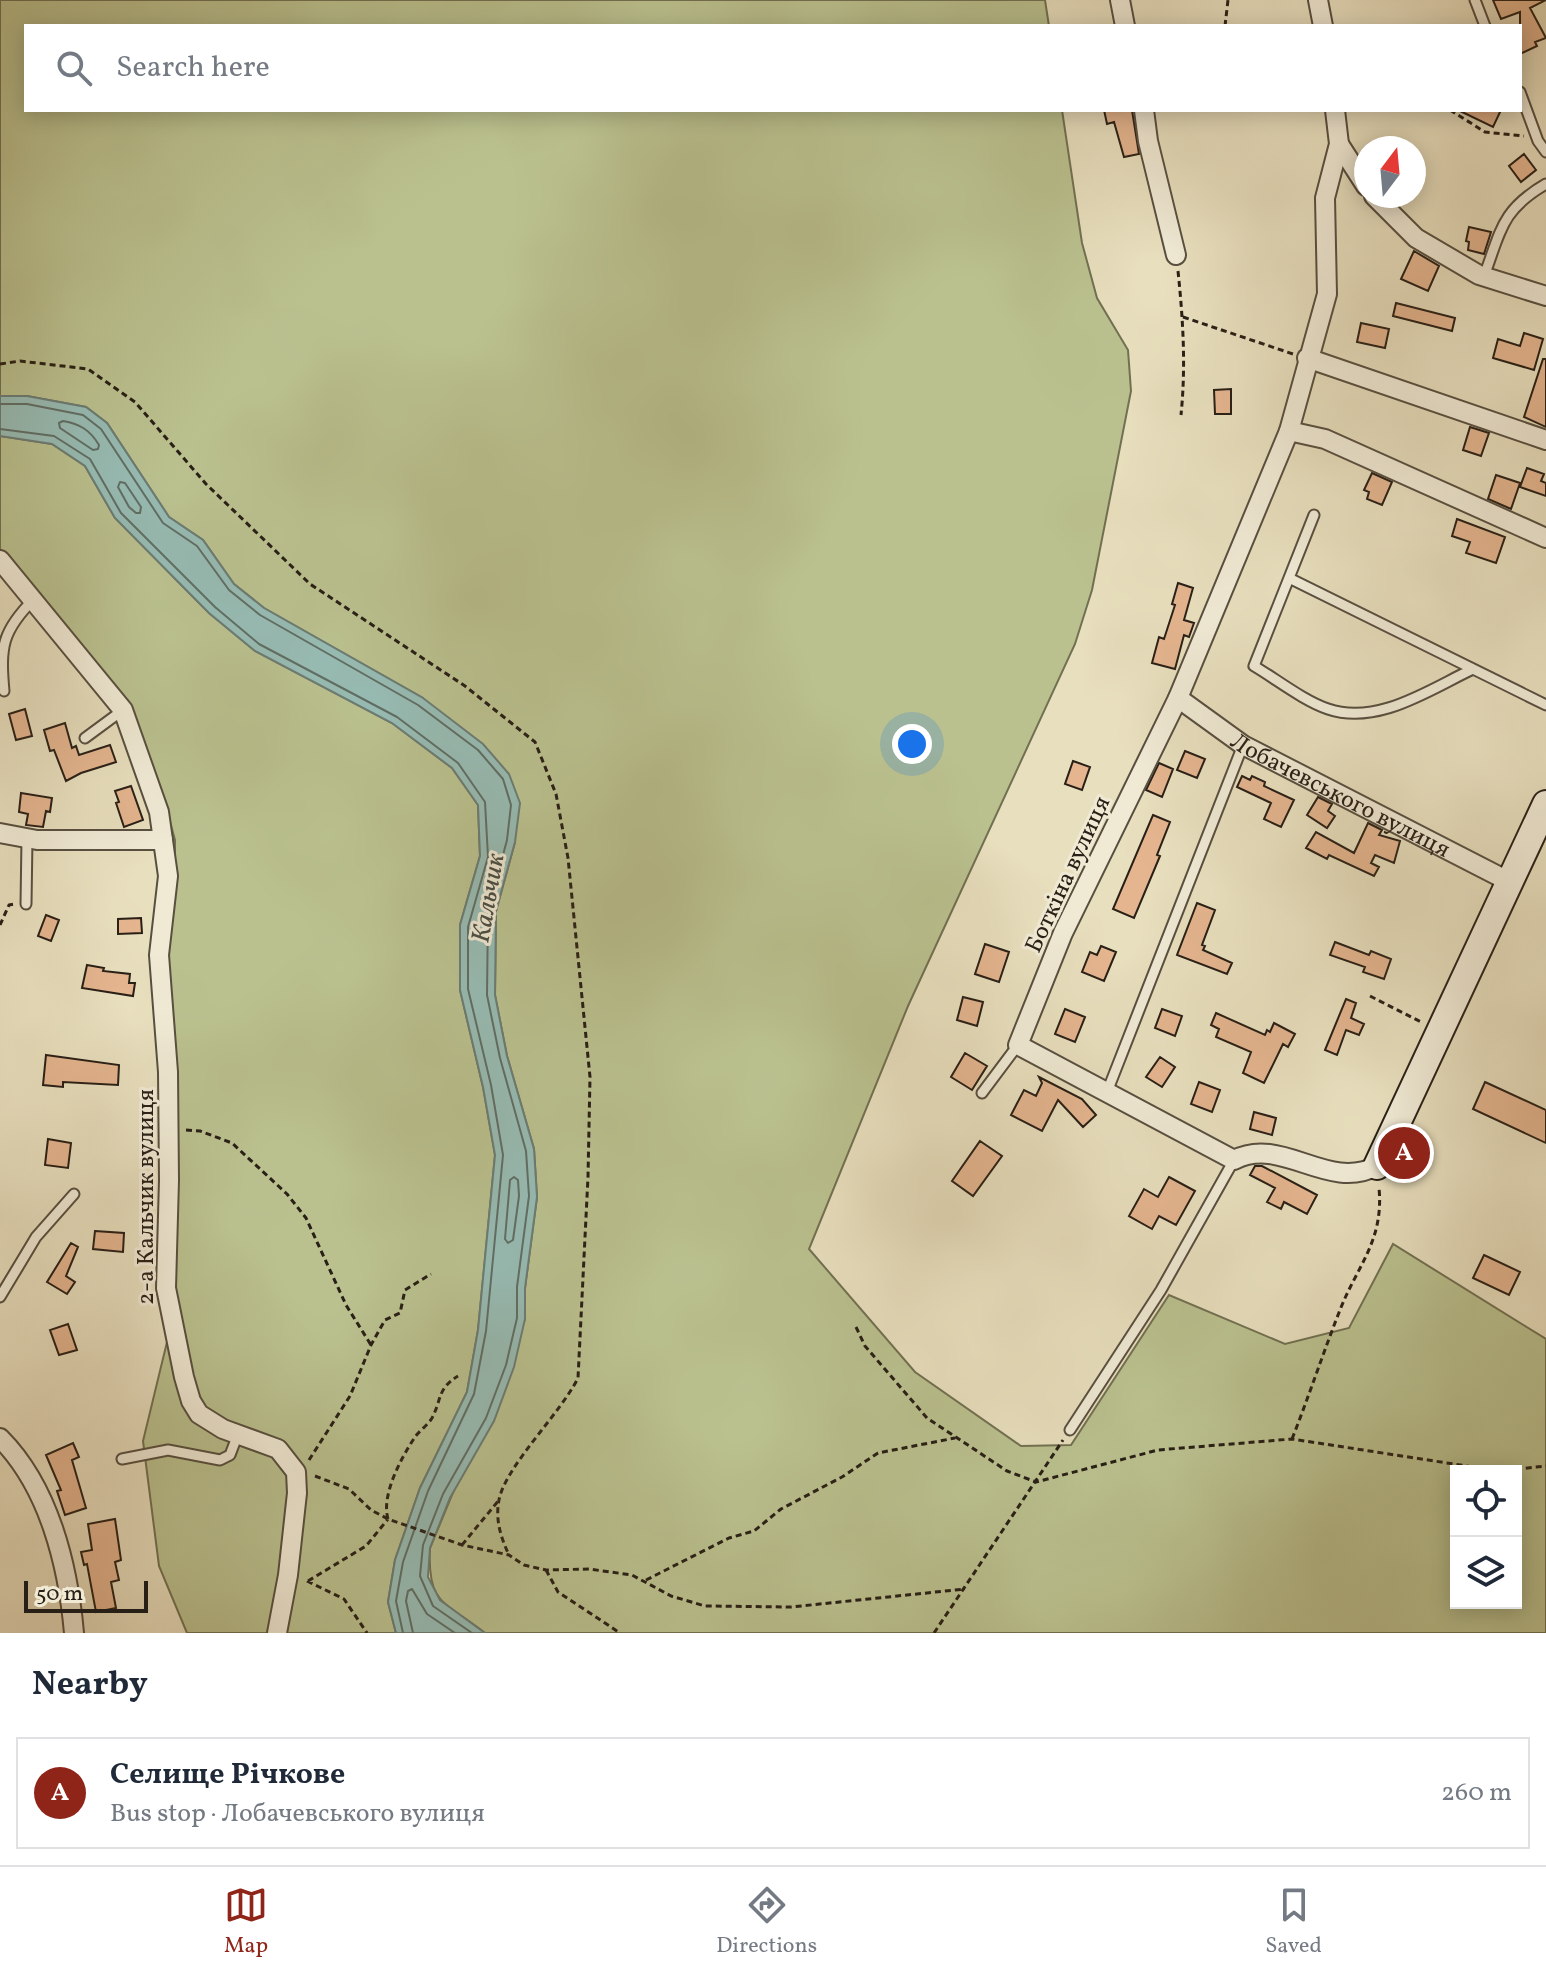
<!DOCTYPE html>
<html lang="en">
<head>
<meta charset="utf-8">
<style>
  :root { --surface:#fff; --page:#f2f2f3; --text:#1f2937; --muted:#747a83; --line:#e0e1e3; --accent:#8f2418 }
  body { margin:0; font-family:Vollkorn,serif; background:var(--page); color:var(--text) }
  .controls { position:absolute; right:24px; bottom:24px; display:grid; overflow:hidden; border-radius:0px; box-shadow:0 4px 20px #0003 }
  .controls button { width:72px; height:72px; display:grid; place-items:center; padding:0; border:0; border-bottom:2px solid var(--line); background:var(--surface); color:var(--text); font:40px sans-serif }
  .compass { position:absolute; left:1354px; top:136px; width:72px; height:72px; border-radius:50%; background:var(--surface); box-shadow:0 4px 20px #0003; rotate:16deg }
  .scale { position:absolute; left:24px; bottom:20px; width:124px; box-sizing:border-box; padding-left:8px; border:4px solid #281f16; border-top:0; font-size:22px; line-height:28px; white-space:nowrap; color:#281f16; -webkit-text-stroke:6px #f0ead5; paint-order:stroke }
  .you { position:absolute; left:912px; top:744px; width:28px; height:28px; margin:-20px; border:6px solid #fff; border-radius:50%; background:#1a73e8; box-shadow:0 0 0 12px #1a73e833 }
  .badge { display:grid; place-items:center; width:52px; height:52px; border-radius:50%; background:var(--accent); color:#fff; font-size:26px; font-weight:700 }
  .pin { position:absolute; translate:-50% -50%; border:4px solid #fff; box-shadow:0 2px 8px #0006 }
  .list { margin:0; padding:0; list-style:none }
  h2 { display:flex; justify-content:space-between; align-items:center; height:104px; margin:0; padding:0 32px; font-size:34px }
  h2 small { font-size:26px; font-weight:400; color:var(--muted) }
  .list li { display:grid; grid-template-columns:52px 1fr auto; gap:24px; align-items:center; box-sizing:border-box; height:112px; margin:0 16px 16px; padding:0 16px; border:2px solid var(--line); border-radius:0px }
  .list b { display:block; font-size:30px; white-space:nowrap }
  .list p { margin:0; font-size:26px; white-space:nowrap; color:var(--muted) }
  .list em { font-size:26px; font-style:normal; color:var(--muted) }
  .icon { flex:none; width:44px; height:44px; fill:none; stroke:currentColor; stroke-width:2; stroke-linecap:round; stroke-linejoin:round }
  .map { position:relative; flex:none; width:1546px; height:1633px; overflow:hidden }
  .search { position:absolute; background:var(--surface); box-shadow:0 4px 20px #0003; left:24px; right:24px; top:24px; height:88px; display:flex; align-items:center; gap:20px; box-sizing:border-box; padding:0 28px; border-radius:0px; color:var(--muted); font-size:30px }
  .sheet { height:232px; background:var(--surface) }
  nav { display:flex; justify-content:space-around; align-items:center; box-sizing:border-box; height:112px; border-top:2px solid var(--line); background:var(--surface); font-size:22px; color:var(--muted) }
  nav a { display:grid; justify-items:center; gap:4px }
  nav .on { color:var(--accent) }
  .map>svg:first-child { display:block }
  .green { fill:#bac18f; stroke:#717052; stroke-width:2; fill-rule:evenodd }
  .water { fill:#97bcb4; stroke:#6b7d75; stroke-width:2 }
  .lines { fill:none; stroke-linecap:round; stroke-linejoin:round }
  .shore { stroke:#606e65; stroke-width:2 }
  .building { fill:#e4b58f; stroke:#281f16; stroke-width:2 }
  .lane-casing { stroke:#584f40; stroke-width:13 }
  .street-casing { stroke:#584f40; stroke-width:22 }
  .secondary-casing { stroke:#281f16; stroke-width:30 }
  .path { stroke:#281f16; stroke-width:3; stroke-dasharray:6 4; stroke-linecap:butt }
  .lane { stroke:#f0ead5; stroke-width:9 }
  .street { stroke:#f0ead5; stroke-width:18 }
  .secondary { stroke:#f0ead5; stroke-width:26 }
  .labels { text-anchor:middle; stroke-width:6; stroke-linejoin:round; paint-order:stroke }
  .street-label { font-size:24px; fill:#281f16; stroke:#f0ead5 }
  .water-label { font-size:26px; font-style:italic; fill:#494e45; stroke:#f0ead5 }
</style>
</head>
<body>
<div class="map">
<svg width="1546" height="1633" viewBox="0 0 1546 1633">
  <rect width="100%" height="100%" fill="#e8dfbe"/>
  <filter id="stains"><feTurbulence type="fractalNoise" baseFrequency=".0025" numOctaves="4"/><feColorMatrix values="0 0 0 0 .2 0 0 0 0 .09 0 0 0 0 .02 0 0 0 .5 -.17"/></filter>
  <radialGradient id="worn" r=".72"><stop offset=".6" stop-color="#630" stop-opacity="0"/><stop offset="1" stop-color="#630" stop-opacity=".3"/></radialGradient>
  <!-- green -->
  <path class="green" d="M0,0h1045l4,26h-1023v84h1036l20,133 15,55 31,52 3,41 -39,199 -17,54 -167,362 -99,243 106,123 106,74 50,-1 98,-150 116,49 64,-16 44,-84 153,95v294h-1061c-40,-31 -58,-28 -55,-85l95,-229v-31l12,-91 -3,-48 -27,-93 -12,-61 1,-84 19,-69 -92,-144 -159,-90 -30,-24 -31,-44 -34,-23 -62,-94 -21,-16 -59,-11h-27zM1456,1471h60v132h-60z
    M0,436l52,8 33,22 30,52 94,95 46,38 137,72 60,45 26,37 2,51 -20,69v65l23,97 12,68 -17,175 -11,62 -47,96 -25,72 -7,42 8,31h-209l-28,-67 -16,-125 32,-132 -8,-337v-32l8,-62v-38l-8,-29 -38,-103 -129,-157z"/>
  <!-- water -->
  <path class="water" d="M0,396h27l59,11 21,16 62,94 34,23 31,44 30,24 159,90 60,46 26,30 11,29 -5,39 -19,69 -1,84 12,61 27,93 3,48 -12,91v31l-11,48 -20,54 -44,77 -20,50 -2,29 12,23 45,33h-89l-8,-31 7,-42 25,-72 47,-96 11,-62 17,-175 -12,-68 -23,-97v-65l20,-69 -2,-51 -26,-37 -60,-45 -137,-72 -46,-38 -94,-95 -30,-52 -33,-22 -52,-8z"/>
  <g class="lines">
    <!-- shore -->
    <path class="shore" d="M0,404h27l56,11 18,14 62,94 34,23 32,44 31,25 158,90 60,45 25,29 8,26 -4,35 -19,71 -1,84 13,63 26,93 3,45 -12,91v31l-11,47 -20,53 -43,76 -20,51 -3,31 13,30 39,27
      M63,421c17,3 27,9 36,24l-1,4 -5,1 -33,-22 -1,-5z
      M0,429l54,7 36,23 31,54 94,94 44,37 138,73 61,46 27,39 3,55 -20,70v62l23,96 12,70 -17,176 -12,63 -46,97 -25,71 -7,39 7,32
      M120,482l5,1 16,24 -1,6h-4l-7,-6 -11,-20z
      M514,1177l4,3 1,16 -6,44 -5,3 -3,-4 5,-59z
      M413,1633l-7,-32 2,-10 4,-2 15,25 28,19"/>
  </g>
  <!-- building -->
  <path class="building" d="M1493,0h53l-16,8 16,30 -11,4 2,4 -17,8v-42l-19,7z
    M1104,110h28l7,44 -15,3 -10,-35 -7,2z
    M1458,110h43l-8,17z
    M1524,154l12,16 -15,12 -12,-16z
    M1469,227l22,5 -7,22 -16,-4 1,-8 -3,-1z
    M1414,251l25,15 -11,25 -27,-12z
    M1396,303l59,15 -3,13 -59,-15z
    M1361,323l28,6 -4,19 -28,-6z
    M1524,333l19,6 -9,31 -41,-12 5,-19 22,7z
    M1543,359h3v68l-22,-10z
    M1231,389v25h-16l-1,-24z
    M1470,427l19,6 -8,23 -18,-6z
    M1527,468l17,6 -3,7 5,2v13l-26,-9z
    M1372,473l20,9 -10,23 -15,-6 2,-7 -5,-2z
    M1496,475l24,8 -9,26 -23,-10z
    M1457,519l48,18 -9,26 -30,-10 4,-11 -18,-6z
    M1178,583l15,5 -9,32 10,3 -5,14 -5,-2 -9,34 -23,-6 7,-26 5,2 11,-34 -3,-1z
    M25,709l7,27 -16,4 -7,-26z
    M65,723l7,25 4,-2 3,9 31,-10 6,17 -35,11 -15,8 -12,-31 -4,1 -6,-21z
    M1185,751l20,8 -8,19 -20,-8z
    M1073,761l17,6 -8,23 -17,-6z
    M1159,763l14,6 -11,28 -16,-7z
    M1242,776l8,4 2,-4 13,6 -1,4 30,14 -13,27 -17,-8 7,-16 -34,-16z
    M131,786l12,34 -19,7 -8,-24 3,-1 -4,-11z
    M21,793l31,5 -2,14 -4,-1 -3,16 -17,-2 2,-11 -9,-2z
    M1318,797l14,7 -4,7 7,5 -8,12 -20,-13z
    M1153,815l17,7 -13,33 3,1 -26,62 -21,-9z
    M1368,823l14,7 -3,5 21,6 -6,22 -19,-8 -4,8 8,4 -5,9 -45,-21 -2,4 -21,-11 10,-16 38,21z
    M1197,903l18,7 -13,35 3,1 -2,4 29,13 -5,11 -50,-19z
    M46,915l13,5 -8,21 -13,-5z
    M141,918l1,15 -24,1v-15z
    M1335,942l34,13 2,-4 20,8 -7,20 -21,-7 2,-5 -35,-12z
    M985,944l24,8 -10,30 -24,-8z
    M1101,946l15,6 -12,29 -22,-9 8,-20 7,3z
    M87,965l17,3 -1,3 27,3 -1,9h6l-2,13 -51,-8z
    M963,997l20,5 -6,24 -20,-6z
    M1346,999l10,4 -5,15 13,6 -5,11 -13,-5 -9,25 -12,-5z
    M1065,1009l20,8 -10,25 -20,-8z
    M1162,1009l20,7 -7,20 -20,-8z
    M1216,1013l49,22 2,-5 3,2 4,-9 21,11 -7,13 -5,-3 -19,39 -21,-10 8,-21 -35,-15 3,-8 -8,-4z
    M965,1053l22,13 -15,24 -21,-13z
    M46,1055l73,10 -1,20 -55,-3v5l-20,-2z
    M1160,1057l15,10 -13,20 -16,-10z
    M1039,1077l43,22 14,16 -13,12 -25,-27 -16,31 -31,-16 13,-25 12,6 6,-13z
    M1199,1082l21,8 -8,22 -21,-8z
    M1485,1082l61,28v33l-73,-34z
    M1254,1112l22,6 -4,17 -22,-6z
    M48,1139l23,4 -3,25 -23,-3z
    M980,1141l22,15 -29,40 -21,-15z
    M1255,1166h7l55,29 -10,19 -23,-12 -3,7 -14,-7 8,-14 -25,-13z
    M1169,1177l26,14 -19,34 -17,-9 -7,13 -23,-13 15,-27 14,8z
    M95,1231l29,2 -1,19 -30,-3z
    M71,1243l7,4 -12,29 9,6 -8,12 -20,-12z
    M1484,1255l36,17 -11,23 -36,-17z
    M68,1324l9,26 -18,5 -9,-25z
    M73,1443l6,14 -7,3 14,48 -21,7 -8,-24 4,-1 -15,-35z
    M115,1519l6,41 -6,2 4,18 -8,2 5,26 -20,4 -9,-48 -3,1 -3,-13 11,-2 -4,-26z"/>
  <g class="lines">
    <!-- lane casing -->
    <g class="lane-casing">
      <path id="lane" d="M1475,0l10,26
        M1520,92l18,49 8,11
        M1484,276c17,-45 17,-66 62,-92
        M1314,515l-60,151c22,13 50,35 74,43 50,17 102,-20 145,-40
        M1289,578l257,127
        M4,691c-4,-44 -2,-60 30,-92
        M85,738l38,-28
        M26,904l1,-65
        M1107,1092l136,-347
        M982,1093l36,-48
        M0,1297l36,-60 38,-43
        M1070,1430l91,-140 73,-130
        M122,1459l46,-9 52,10 10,-5 8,-21"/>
    </g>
    <!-- street casing -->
    <g class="street-casing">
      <g id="street">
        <path d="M1120,0l5,26"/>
        <path d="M1318,0l5,26"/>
        <path d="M1144,110l4,31 28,114"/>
        <path d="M1335,110l4,34 -14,54 2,96 -38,137 -111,267 -115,235 -45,112 216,115c48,-25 93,32 143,6"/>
        <path d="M1339,144l27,42"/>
        <path d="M1374,196l42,42 63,37 67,21"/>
        <path d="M1307,358l239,82"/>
        <path d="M1289,431l36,8 221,99"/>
        <path d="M0,560l123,150 36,102 9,64 -9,79 9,117 1,108 -3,108 18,89 7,24 8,13 24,15 55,20 18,23 1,21 -9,82 -11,58"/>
        <path id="s1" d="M1178,698l65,47 267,137"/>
        <path d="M0,833l37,7h126"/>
        <path d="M0,1438c49,49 68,127 74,195"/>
      </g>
    </g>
    <!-- secondary casing -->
    <g class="secondary-casing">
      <path id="secondary" d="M1377,1166l169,-362"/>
    </g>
    <!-- path -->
    <path class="path" d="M1225,26l3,-26
      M1450,110l35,22 39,4
      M1178,271c5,48 8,95 3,144
      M1183,317l110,37
      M0,364l20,-3 68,8 47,33 71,82 104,100 155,102 70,56 21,52 12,64 22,219 -2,100 -10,201c-18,36 -73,89 -79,122 -4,20 2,38 10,55
      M0,925l9,-20 5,-1
      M1370,996l51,26
      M186,1130l14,1 32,12 55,51 19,24 40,87 25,40
      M856,1327l9,19 62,72 80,53 29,11 122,-32 134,-11 207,32 47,-5
      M1292,1439c17,-43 31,-86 48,-129 17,-44 44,-69 39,-122
      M309,1460l41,-64 21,-51 14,-25 15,-7 5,-23 26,-16
      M315,1476l34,13 22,21 17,9 74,26 47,10 15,10 22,5 43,-1 43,6 39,21 34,10 86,1 174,-18
      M388,1519c-7,-24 13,-61 27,-82 5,-7 13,-12 17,-19 10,-19 5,-29 26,-42
      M462,1545l37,-45
      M546,1570l12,22 62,41
      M646,1580l83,-42 25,-7 27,-22 61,-32 36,-24 77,-15
      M307,1581l37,18 23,34
      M308,1581l58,-35 22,-27
      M934,1633l129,-193"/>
    <!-- lane -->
    <use href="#lane" class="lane"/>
    <!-- street -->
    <use href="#street" class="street"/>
    <!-- secondary -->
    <use href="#secondary" class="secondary"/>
  </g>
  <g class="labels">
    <!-- street labels -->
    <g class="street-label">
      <text dy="8" stroke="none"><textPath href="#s1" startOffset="190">Лобачевського вулиця</textPath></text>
      <text transform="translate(1067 874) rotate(-65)" y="8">Боткіна вулиця</text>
      <text transform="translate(145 1197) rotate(-90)" y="8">2-а Кальчик вулиця</text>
    </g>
    <!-- water labels -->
    <g class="water-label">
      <text transform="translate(487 898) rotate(-80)" y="9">Кальчик</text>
    </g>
  </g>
  <rect width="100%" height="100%" filter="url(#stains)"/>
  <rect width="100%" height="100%" fill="url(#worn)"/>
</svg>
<div class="controls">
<button><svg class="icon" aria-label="locate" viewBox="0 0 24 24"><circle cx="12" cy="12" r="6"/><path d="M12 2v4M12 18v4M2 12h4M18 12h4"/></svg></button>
<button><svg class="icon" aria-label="layers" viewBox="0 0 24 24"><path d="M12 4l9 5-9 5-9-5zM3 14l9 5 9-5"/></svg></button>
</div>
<svg class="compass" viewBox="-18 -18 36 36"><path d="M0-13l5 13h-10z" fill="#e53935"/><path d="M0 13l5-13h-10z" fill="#747a83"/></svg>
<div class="scale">50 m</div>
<div class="you"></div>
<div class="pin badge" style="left:1404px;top:1153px">A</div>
<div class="search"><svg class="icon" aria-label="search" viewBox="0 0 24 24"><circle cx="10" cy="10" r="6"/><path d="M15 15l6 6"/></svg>Search here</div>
</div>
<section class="sheet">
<h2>Nearby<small></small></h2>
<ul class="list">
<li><span class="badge">A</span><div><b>Селище Річкове</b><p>Bus stop · Лобачевського вулиця</p></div><em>260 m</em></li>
</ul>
</section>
<nav>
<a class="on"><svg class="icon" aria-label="map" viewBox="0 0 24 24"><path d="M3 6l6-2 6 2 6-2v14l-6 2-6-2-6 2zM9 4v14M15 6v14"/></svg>Map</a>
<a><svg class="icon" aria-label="directions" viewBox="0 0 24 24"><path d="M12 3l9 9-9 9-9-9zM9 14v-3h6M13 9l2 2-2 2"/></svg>Directions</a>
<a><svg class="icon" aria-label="saved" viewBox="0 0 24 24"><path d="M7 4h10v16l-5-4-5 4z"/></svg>Saved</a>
</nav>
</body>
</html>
